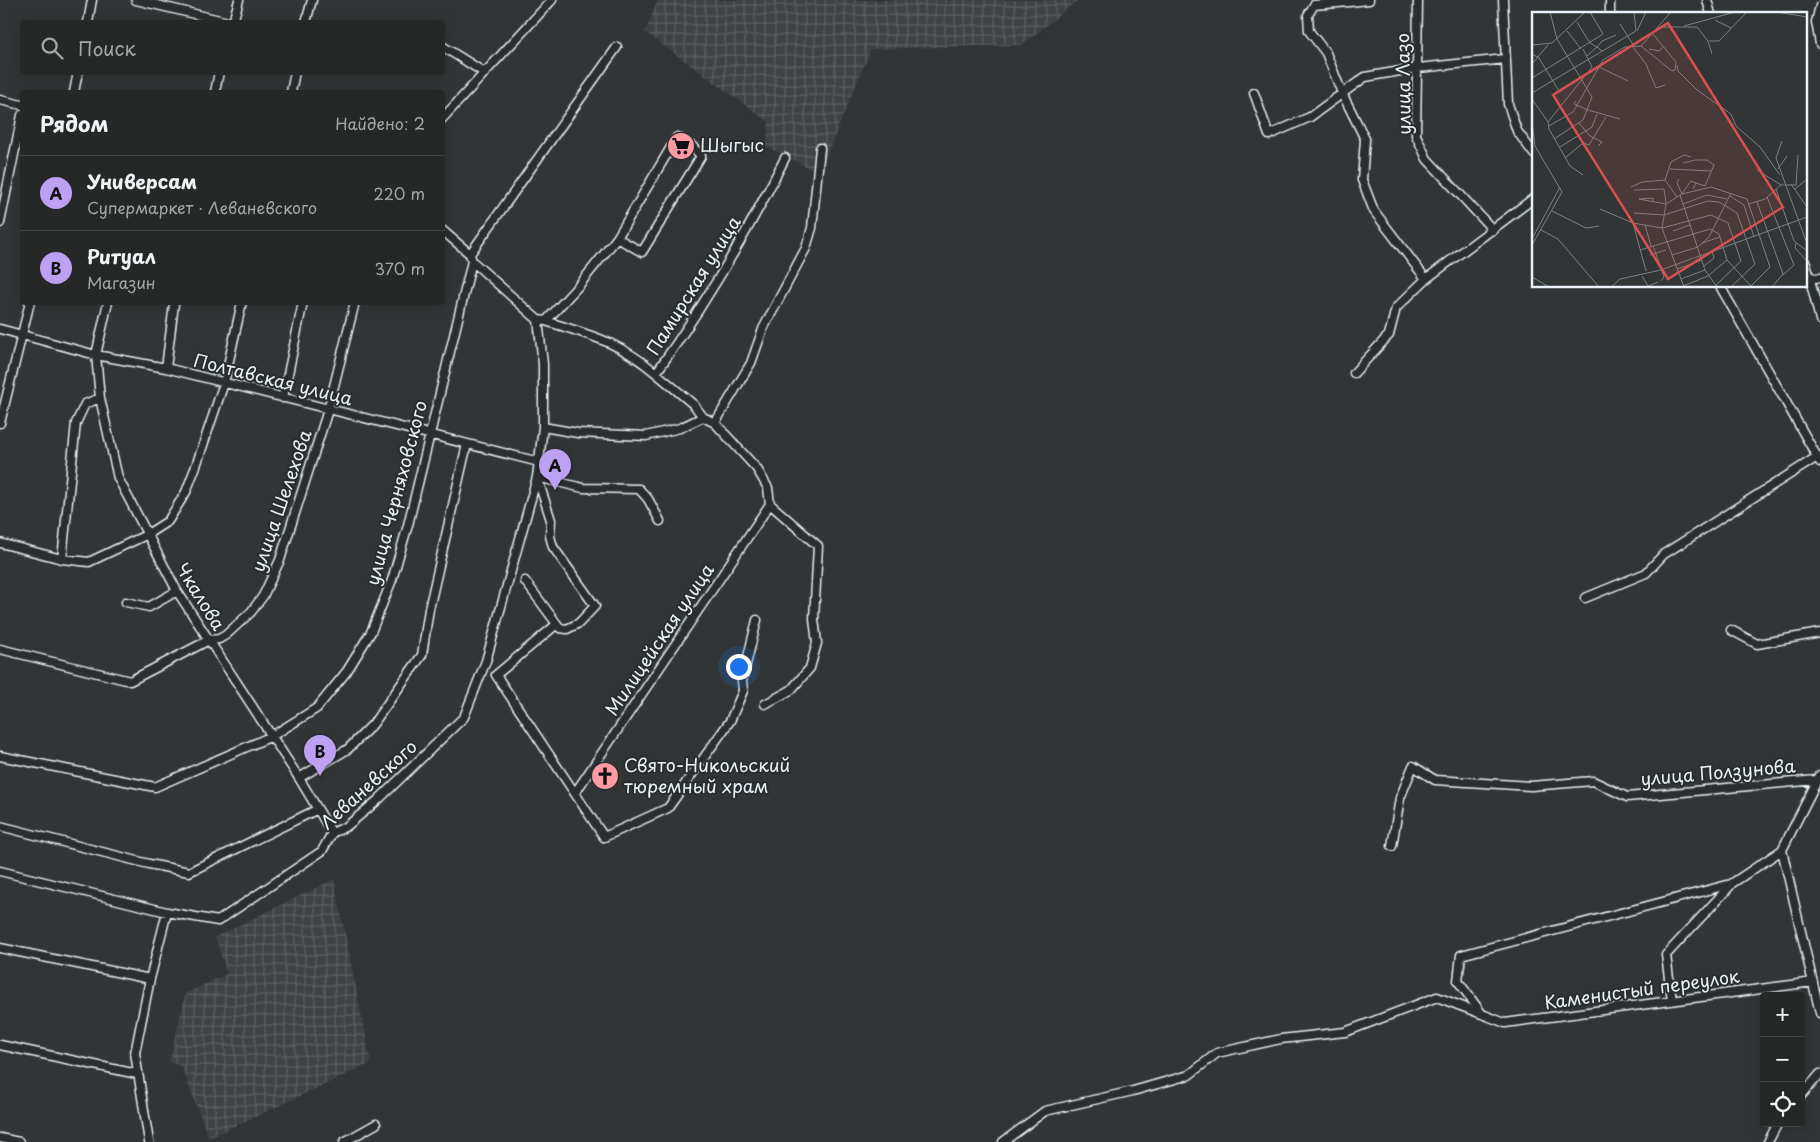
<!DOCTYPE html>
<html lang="ru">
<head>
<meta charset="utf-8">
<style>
  :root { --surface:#262828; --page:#2e3030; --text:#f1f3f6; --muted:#a4a6a8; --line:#424445; --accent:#bca0f2 }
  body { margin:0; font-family:"Playpen Sans",sans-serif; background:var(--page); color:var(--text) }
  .controls { position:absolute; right:15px; bottom:15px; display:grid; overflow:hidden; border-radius:5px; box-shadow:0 2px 12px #0003 }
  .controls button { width:45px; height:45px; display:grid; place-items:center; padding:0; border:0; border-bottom:1px solid var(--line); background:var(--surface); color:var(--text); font:25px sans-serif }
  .you { position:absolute; left:738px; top:666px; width:18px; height:18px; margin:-12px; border:4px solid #fff; border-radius:50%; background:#1a73e8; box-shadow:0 0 0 8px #1a73e833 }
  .badge { display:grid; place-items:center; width:32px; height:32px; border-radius:50%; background:var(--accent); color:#111; font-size:16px; font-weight:700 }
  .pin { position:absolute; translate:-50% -41px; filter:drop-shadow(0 1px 2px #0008) }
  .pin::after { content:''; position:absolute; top:26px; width:18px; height:15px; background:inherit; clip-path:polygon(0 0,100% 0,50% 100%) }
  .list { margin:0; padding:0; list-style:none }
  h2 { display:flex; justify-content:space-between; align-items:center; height:65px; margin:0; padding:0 20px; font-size:21px }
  h2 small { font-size:16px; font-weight:400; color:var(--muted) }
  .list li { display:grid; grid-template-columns:32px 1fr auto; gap:15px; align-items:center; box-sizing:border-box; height:75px; padding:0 20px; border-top:1px solid var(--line) }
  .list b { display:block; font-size:19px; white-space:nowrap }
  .list p { margin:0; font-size:16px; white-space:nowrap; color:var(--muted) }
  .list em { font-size:16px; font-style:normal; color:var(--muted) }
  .icon { flex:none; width:28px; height:28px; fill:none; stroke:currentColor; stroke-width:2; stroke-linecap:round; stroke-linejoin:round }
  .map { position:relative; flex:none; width:1820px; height:1142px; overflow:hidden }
  .search { position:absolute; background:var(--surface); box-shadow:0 2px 12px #0003; left:20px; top:20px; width:425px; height:55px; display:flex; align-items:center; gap:12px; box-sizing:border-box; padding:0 18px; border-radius:5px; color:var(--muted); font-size:19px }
  .panel { position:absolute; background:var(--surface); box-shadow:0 2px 12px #0003; left:20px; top:90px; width:425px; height:215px; border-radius:5px }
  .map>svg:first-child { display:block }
  .industrial { fill:url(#industrial-grid) }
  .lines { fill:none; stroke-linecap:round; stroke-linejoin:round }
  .minor-casing { stroke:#e8f1f8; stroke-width:11 }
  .minor { stroke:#2a2d2e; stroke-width:8 }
  .labels { text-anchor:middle; stroke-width:4; stroke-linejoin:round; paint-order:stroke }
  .street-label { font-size:18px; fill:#e8f1f8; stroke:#2a2d2e }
  .poi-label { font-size:18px; fill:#e8f1f8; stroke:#2a2d2e; text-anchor:start }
  .inset-road { fill:none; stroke:#7b8084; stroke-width:1 }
  .view { fill:#da5052; fill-opacity:0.15; stroke:#da5052; stroke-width:2.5 }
  .inset-edge { fill:none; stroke:#e8f1f8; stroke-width:2.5 }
</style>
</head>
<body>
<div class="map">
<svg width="1820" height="1142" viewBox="0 0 1820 1142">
  <defs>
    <pattern id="industrial-grid" width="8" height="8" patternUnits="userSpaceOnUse" patternTransform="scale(1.25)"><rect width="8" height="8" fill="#3f4244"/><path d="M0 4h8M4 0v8" fill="none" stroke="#5b5e60"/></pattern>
  </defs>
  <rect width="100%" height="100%" fill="#323536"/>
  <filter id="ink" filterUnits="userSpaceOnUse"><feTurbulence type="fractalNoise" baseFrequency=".02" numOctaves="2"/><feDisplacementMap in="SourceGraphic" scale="10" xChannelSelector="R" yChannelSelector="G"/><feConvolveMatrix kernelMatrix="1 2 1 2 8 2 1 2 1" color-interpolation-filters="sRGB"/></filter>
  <g filter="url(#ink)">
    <!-- industrial -->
    <path class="industrial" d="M658,0h420l-56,45 -151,4 -52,124 -53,-27 3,-24 -124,-90z
      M334,879l37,184 -162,75 -28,-72 -12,-4 17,-69 41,-19 -12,-37z"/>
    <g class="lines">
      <!-- minor casing -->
      <g class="minor-casing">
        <path id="minor" d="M136,0l92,22
          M1349,0v2l-35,3 -6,10 1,16 17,22 16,40 23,46 -3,41 12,31 52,68
          M1418,0l-2,135 11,24 66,71
          M1503,0l5,104 9,27 17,23
          M1707,0l4,14
          M1349,2l20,-2
          M1820,6l-4,16 4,22
          M1610,14v-14
          M88,22l4,-22
          M233,22l6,-22
          M306,22l6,-22
          M442,46l43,27
          M74,92l4,-20
          M215,92l4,-20
          M291,92l4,-20
          M1254,93l15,42 41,-18 55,-40 53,-9 88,-9
          M0,100l22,5
          M442,119l110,-119
          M0,223l22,-108
          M442,230l28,24 2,7 66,59
          M470,254l147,-207
          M1806,263l14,57
          M1806,277l14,1
          M1720,286l100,176
          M108,302l-12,53 4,43 18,80 59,113 122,187 33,55
          M538,320l8,1 34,-37 37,-46 60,-101 16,10 8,9 -59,96 -25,-14
          M546,321c46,15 72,20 110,52 49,-69 91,-139 129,-215
          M0,329l96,26 70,13 373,94
          M166,368l8,-64
          M656,373l38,32 9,12
          M1354,373l35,-38 7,-27 30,-29 108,-81
          M283,398l20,-96
          M0,423l30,-121
          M715,423l36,-60 12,-34 43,-81 6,-20 8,-80
          M543,427l35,6 68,3 34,-8 23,-11 12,6 42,46 11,19 2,16 48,42 -4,73 3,24 -7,25 -19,22 -26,14
          M0,543l62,16 27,3 57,-27 22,-14 18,-29 10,-26 28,-83 18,-81
          M62,559l14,-136 9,-19 15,-6
          M525,581l32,43 -61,51 108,162 64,-29 62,-87 13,-30 -1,-10 15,-61
          M1585,598l61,-25 18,-19 153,-97
          M126,602l23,5 28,-16
          M557,624l3,4 7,1 12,-6 16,-17 -42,-59 -3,-11 1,-16 -14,-43 46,11 56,1 9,10 12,22
          M1731,630l26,14 63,-11
          M0,649l130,32 79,-41 10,-1 7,-4 25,-23 12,-16 17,-36 48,-150 27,-108
          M0,756l155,31 117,-51 45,-28 30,-37 24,-39 21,-52 16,-55 64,-264
          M1820,775l-38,75 38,163
          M299,778l49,-29 25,-25 49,-69 7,-46 38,-165
          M575,793l195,-289
          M0,826l149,38 40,8 127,-62
          M1392,846l8,-48 13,-32 22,14 96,6 62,-5 34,16 190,-17
          M1782,850l-51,34 -270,71 -3,26 24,33 23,9 308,-41
          M0,871l167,41 51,9 104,-70 10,-18 15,-7 31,-26 86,-83 22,-56 51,-184 6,-50v-63l-5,-44
          M0,948l150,31
          M1672,1001l-6,-46 64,-69
          M0,1045l137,29
          M1801,1096l19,-22
          M0,1138l19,4
          M149,1142l-14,-89 15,-74 17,-67
          M344,1142l32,-18
          M1003,1142l42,-31 88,-20 56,-16 28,-22 64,-14 64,-7 92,-35 45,17
          M1768,1142l10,-19"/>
      </g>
      <!-- minor -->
      <use href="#minor" class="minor"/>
    </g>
  </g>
  <!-- icons -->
  <defs>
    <g id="supermarket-disc" transform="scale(1.4375)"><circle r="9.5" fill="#ff9aa2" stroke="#2a2d2e"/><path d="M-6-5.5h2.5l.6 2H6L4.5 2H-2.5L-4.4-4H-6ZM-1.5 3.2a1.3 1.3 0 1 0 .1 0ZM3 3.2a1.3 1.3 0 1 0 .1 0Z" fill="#111"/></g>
    <g id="church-disc" transform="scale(1.4375)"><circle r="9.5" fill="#ff9aa2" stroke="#2a2d2e"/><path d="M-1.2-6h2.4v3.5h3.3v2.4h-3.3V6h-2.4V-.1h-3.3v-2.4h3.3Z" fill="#111"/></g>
  </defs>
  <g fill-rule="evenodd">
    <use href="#supermarket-disc" x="681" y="146"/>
    <use href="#church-disc" x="605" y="776"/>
  </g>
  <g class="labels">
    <!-- street labels -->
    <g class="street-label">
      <text transform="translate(1404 84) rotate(-91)" y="6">улица Лазо</text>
      <text transform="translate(694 286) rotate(-58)" y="6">Памирская улица</text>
      <text transform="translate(273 380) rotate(14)" y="6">Полтавская улица</text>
      <text transform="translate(397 493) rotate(-75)" y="6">улица Черняховского</text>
      <text transform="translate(282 501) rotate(-71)" y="6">улица Шелехова</text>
      <text transform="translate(200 597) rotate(58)" y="6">Чкалова</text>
      <text transform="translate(660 640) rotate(-56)" y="6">Милицейская улица</text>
      <text transform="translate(1718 773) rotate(-5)" y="6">улица Ползунова</text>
      <text transform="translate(369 785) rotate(-42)" y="6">Леваневского</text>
      <text transform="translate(1642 990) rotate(-8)" y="6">Каменистый переулок</text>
    </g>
    <!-- poi labels -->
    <g class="poi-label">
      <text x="700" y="152">Шыгыс</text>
      <text x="624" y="772">Свято-Никольский<tspan x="624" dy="21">тюремный храм</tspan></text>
    </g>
  </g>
  <!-- overview -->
  <g transform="translate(1532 12)">
    <rect width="275" height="275" fill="#323536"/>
    <path class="inset-road" d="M18,0l7,27 35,58 -9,23 -29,19M245,0l30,5M183,8l16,8M45,10l13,21 7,4 5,-6 14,-6M88,12l14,22M152,14l51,-14M128,15h37l11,14 4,13M35,19l14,18M105,19l9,-19M177,29h10l28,-29M0,33l20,-2 33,-31M100,34l14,18 10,24 9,-3M109,34l31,25 3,-1 1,-8 -23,-28M117,37l10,2 4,-4M0,42l7,4 20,33M55,44l10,-9 5,4M0,52l16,-19M145,53l1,6 19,19 34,24 5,12 24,21 20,28M67,55l29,14M0,66l71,-44 -13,-22M0,81l104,-62 -2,-19M0,87l16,23 1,7 21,37 13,9M44,89l-2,3 14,6 32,9M0,110l3,24 27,46 -30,53M16,110l44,-55 -9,-18M47,111l11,13 12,6 -4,4M17,114l24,-14 30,-52 22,-13 16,-1 30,-34M250,129l-6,17 30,83M28,135l32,-20 5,-13M33,146l18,-15 6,2 17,-28M151,151l12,-3h12l7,5 -9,21 -9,-3 -3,6M138,157l41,2M246,157l9,-13M225,158l24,15M147,167l-2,4 5,11 9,-13 5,2M133,168l6,-18 13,-7 7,2M133,168l12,17M259,172l16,23M99,175l11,-5 23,-2M244,177l18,52 13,10M263,177l12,-10M102,178l30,-1 2,14M148,183l25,75 12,17M198,184l14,9 10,32M235,185l27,68 -11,10M121,189v-3l-14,1 27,5M225,190l26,72 -11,13M134,192l16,-10 29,-7 36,12 23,68 -20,20M134,192l-4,24 22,59M151,192l24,-9 20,4M217,192l16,-5 16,-14h15l2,-30M68,197l33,14 29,5 49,-13 17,8 13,38 -27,26M20,199l34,17 13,-2M102,201l30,2M132,203l44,-14 11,1 18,11 18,51 -24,23M101,211l13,48M113,213l6,21M9,218l17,9 41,48M141,219l17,-6M0,227l28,-52M170,231l18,-6M264,231l-1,5 12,13M121,234l11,31 -3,4M108,238l70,-21 9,5 8,26 24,26M118,243l16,-5M140,243l26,-8 11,-10 22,-44M172,254l10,-8 -2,-7M145,257l25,-9M110,264l6,10 10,-4M0,265l17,10M149,267l24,-9M151,274l25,-10 19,-16M79,275l9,-8 41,-9 146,-53"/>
    <path class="view" d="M136,11l115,184 -115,72 -115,-184z"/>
    <rect width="275" height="275" class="inset-edge"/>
  </g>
</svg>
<div class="controls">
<button>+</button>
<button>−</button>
<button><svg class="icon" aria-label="locate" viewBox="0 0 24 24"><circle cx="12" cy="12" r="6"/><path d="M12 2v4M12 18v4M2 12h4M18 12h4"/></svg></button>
</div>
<div class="you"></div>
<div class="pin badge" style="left:555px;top:490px">A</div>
<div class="pin badge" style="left:320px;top:776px">B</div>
<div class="search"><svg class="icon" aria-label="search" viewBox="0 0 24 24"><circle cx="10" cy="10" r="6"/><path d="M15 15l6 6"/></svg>Поиск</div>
<section class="panel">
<h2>Рядом<small>Найдено: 2</small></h2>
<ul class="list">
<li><span class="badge">A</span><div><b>Универсам</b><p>Супермаркет · Леваневского</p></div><em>220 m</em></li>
<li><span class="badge">B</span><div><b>Ритуал</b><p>Магазин</p></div><em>370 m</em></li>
</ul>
</section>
</div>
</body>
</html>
